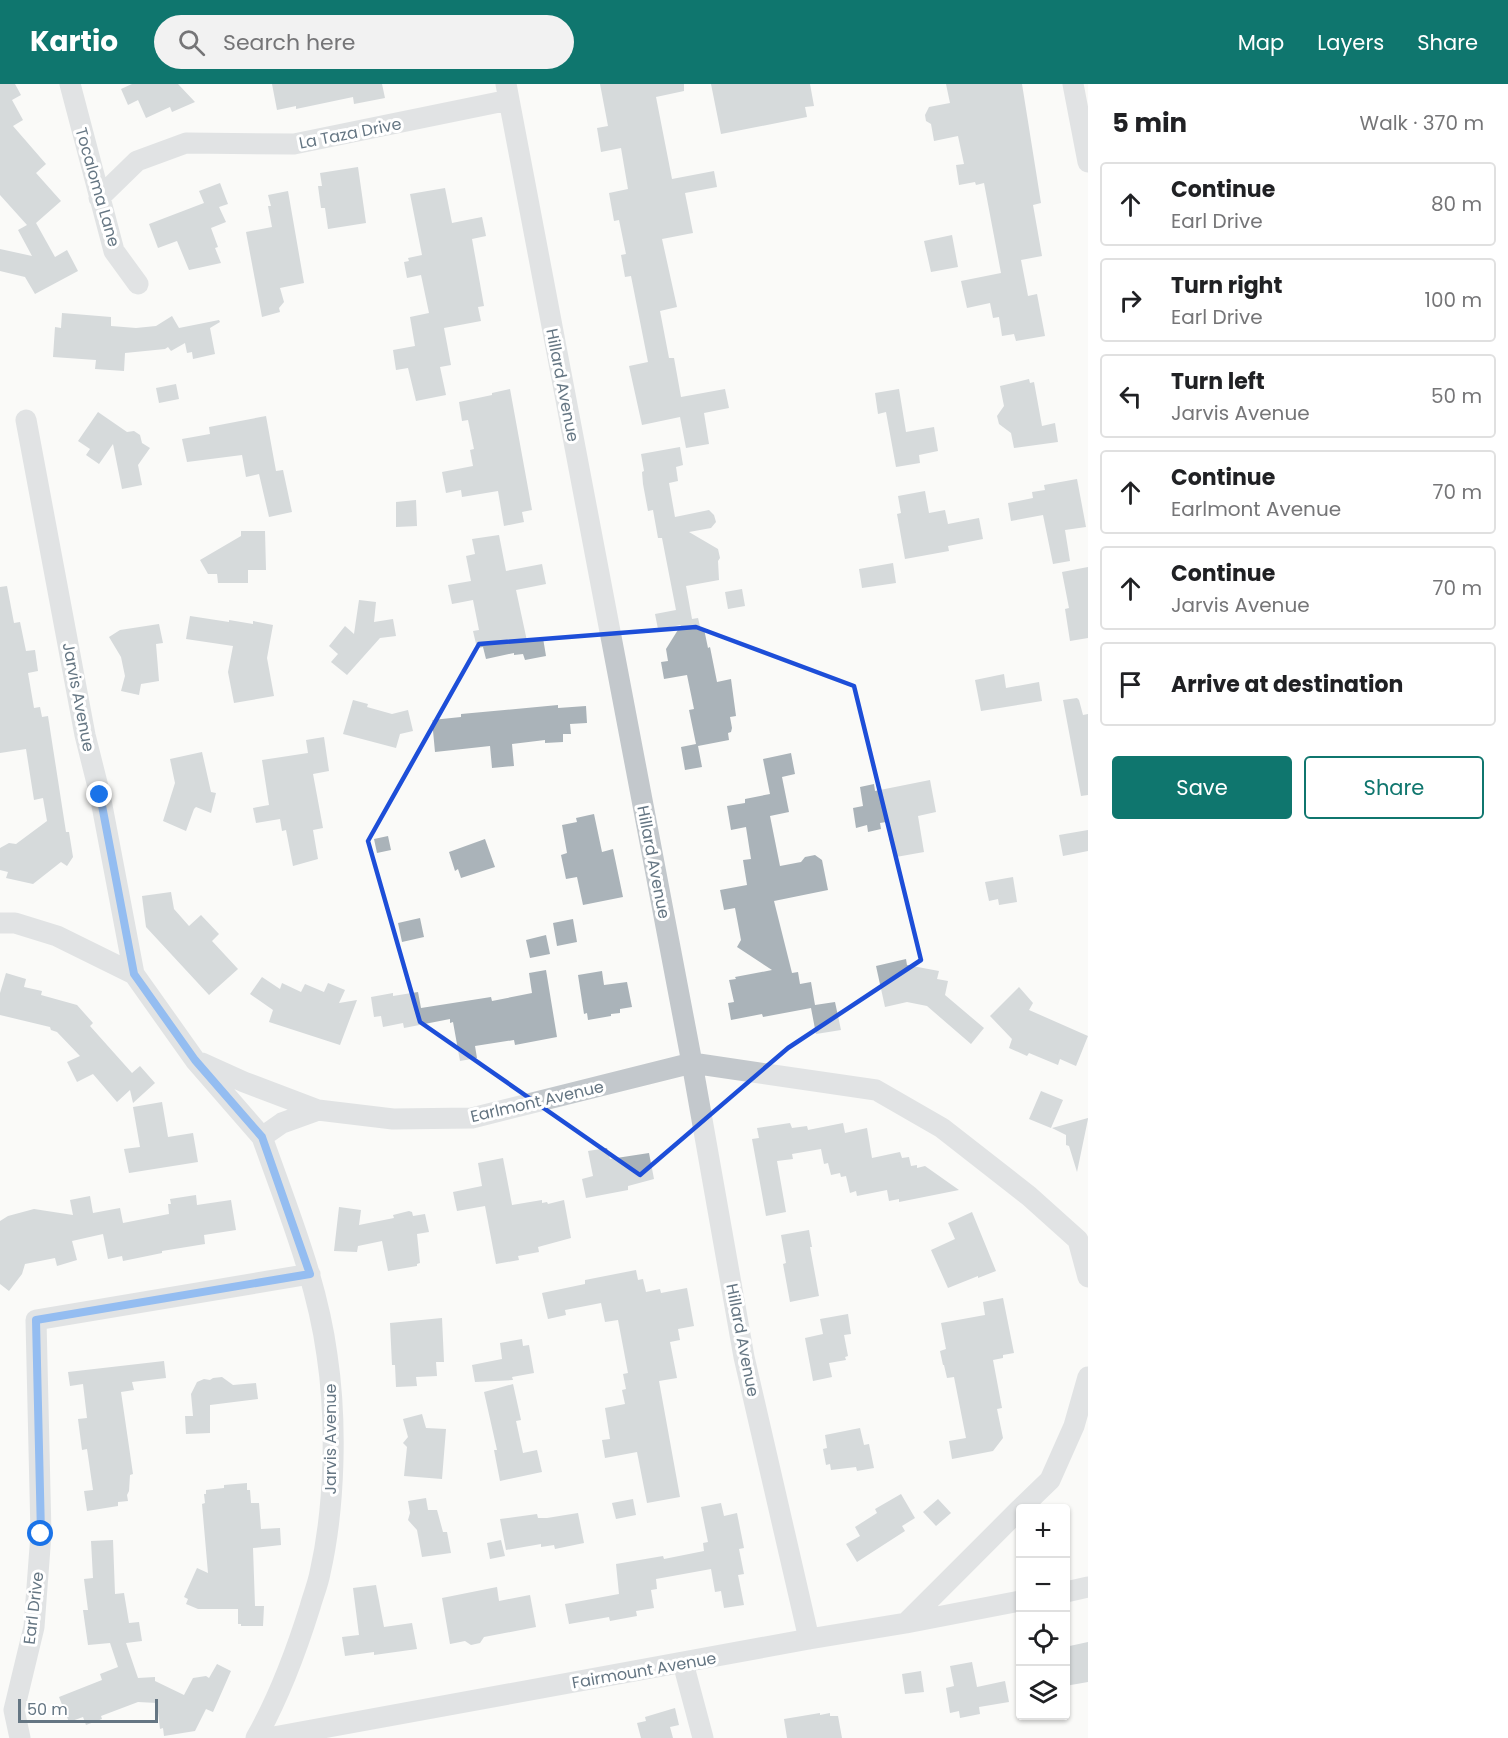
<!DOCTYPE html>
<html lang="en">
<head>
<meta charset="utf-8">
<style>
  :root { --surface:#fff; --page:#f2f2f2; --text:#202124; --muted:#757577; --line:#e0e0e0; --accent:#0f766e }
  body { margin:0; font-family:Poppins,sans-serif; background:var(--page); color:var(--text) }
  .controls { position:absolute; right:18px; bottom:18px; display:grid; overflow:hidden; border-radius:6px; box-shadow:0 2px 4px #0004 }
  .controls button { width:54px; height:54px; display:grid; place-items:center; padding:0; border:0; border-bottom:2px solid var(--line); background:var(--surface); color:var(--text); font:30px sans-serif }
  .scale { position:absolute; left:18px; bottom:15px; width:140px; box-sizing:border-box; padding-left:6px; border:3px solid #657683; border-top:0; font-size:16px; line-height:21px; white-space:nowrap; color:#657683; -webkit-text-stroke:4px #fff; paint-order:stroke }
  .stop { position:absolute; width:18px; height:18px; margin:-14px; border:4px solid #1a73e8; border-radius:50%; background:#fff }
  .stop.end { background:#1a73e8; border-color:#fff; box-shadow:0 2px 6px #0008 }
  .list { margin:0; padding:0; list-style:none }
  h2 { display:flex; justify-content:space-between; align-items:center; height:78px; margin:0; padding:0 24px; font-size:26px }
  h2 small { font-size:20px; font-weight:400; color:var(--muted) }
  .list li { display:grid; grid-template-columns:39px 1fr auto; gap:18px; align-items:center; box-sizing:border-box; height:84px; margin:0 12px 12px; padding:0 12px; border:2px solid var(--line); border-radius:6px }
  .list b { display:block; font-size:22px; white-space:nowrap }
  .list p { margin:0; font-size:20px; white-space:nowrap; color:var(--muted) }
  .list em { font-size:20px; font-style:normal; color:var(--muted) }
  .actions { display:flex; gap:12px; padding:18px 24px }
  .actions a { flex:1; padding:14px 0; border:2px solid var(--accent); border-radius:6px; text-align:center; font-size:21px; color:var(--accent) }
  .actions .main { background:var(--accent); color:#fff }
  .icon { flex:none; width:33px; height:33px; fill:none; stroke:currentColor; stroke-width:2; stroke-linecap:round; stroke-linejoin:round }
  .map { position:relative; flex:none; width:1088px; height:1654px; overflow:hidden }
  header { display:flex; align-items:center; gap:36px; box-sizing:border-box; height:84px; padding:0 30px; background:var(--accent); color:#fff }
  header strong { font-size:28px }
  nav { display:flex; gap:33px; margin-inline-start:auto; font-size:21px }
  .search { width:420px; height:54px; background:var(--page); display:flex; align-items:center; gap:15px; box-sizing:border-box; padding:0 21px; border-radius:33px; color:var(--muted); font-size:22px }
  main { display:flex }
  aside { flex:1; background:var(--surface) }
  .map>svg:first-child { display:block }
  .building { fill:#aab3b9 }
  .lines { fill:none; stroke-linecap:round; stroke-linejoin:round }
  .minor { stroke:#c3c8cc; stroke-width:21 }
  .route { stroke:#1a73e8; stroke-width:8 }
  .marked { fill:none; stroke:#1d4ed8; stroke-width:4.5; stroke-linejoin:round }
  .labels { text-anchor:middle; stroke-width:6; stroke-linejoin:round; paint-order:stroke }
  .street-label { font-size:16px; fill:#657683; stroke:#fff }
</style>
</head>
<body>
<header>
<strong>Kartio</strong>
<div class="search"><svg class="icon" aria-label="search" viewBox="0 0 24 24"><circle cx="10" cy="10" r="6"/><path d="M15 15l6 6"/></svg>Search here</div>
<nav><a>Map</a><a>Layers</a><a>Share</a></nav>
</header>
<main>
<div class="map">
<svg width="1088" height="1654" viewBox="0 0 1088 1654">
  <rect width="100%" height="100%" fill="#fafaf8"/>
  <!-- building -->
  <path class="building" d="M0,0h15l6,11 -9,5 11,20 -10,6 33,38 -10,9 25,28 -25,22 19,34 12,-7 11,21 -43,23 -10,-17 -25,-6v-22l32,7 -14,-26 9,-5 -27,-30z
    M132,0h46l17,18 -23,10 -2,-5 -24,11 -8,-18 -10,5 -7,-16z
    M272,0h110l3,14 -31,6 -1,-7 -57,12v-3l-19,4z
    M600,0h84v7l-28,6 16,82 42,-8 3,16 -32,6 8,40 -31,6 15,68 -17,4 9,47h5l7,39 44,-8 4,19 -25,5 5,31 -23,4 -6,-31 -38,8 -13,-59 19,-4 -17,-86 -6,1 -4,-22 5,-1 -7,-34 -5,1 -5,-28 19,-4 -7,-41 -20,4 -4,-24 11,-2z
    M711,0h99l4,22 -9,1 2,10 -86,17z
    M946,0h76l19,119 -8,2 9,51 -21,4 7,36 9,-2 8,42 -29,5 -2,-7 -12,2 -3,-19 -6,1 -3,-15 -23,5 -6,-27 40,-8 -17,-90 -8,2 -1,-3 -16,3 -3,-20 8,-1 -6,-28 -24,5 -3,-17 -5,-3 -1,-6 4,-8 21,-4z
    M358,83l8,56 -38,6 -3,-21h-4l-3,-22h4l-2,-13z
    M220,99l8,21 -9,3 7,15 -15,6 7,19 -3,1 6,15 -32,7 -12,-29 -19,7 -9,-24 55,-21 -5,-12z
    M445,104l7,35 30,-6 4,19 -14,3 12,67 -6,1 3,14 -37,7 7,37 -11,2 6,28 -30,6 -8,-33 -12,2 -3,-20 22,-4 -5,-29 19,-4 -8,-38 -14,3 -3,-16 5,-1 -1,-3 14,-3 -12,-61z
    M288,107l16,92 -24,5 4,14 -5,6 1,4 -18,5 -16,-85 26,-5 -4,-21h3l-3,-11z
    M952,151l6,32 -27,5 -7,-31z
    M62,229l49,4v9l25,2 20,-2 16,-10 7,12 40,-8 1,2 -10,6 5,26 -22,5 -1,-7 -5,1 -2,-10 -14,8 -3,-4 -3,2 -40,4 -1,18 -29,-2 1,-9 -43,-3 2,-30 6,1z
    M1029,295l1,4 4,-1 8,44 13,-3 3,19 -44,6 -3,-15 -12,-9 -2,-8 7,-10 -4,-20z
    M176,300l3,15 -20,4 -3,-15z
    M510,305l22,121 -10,2 2,10 -20,4 -6,-35 -36,6 -1,-7 -15,3 -4,-21 31,-6 -3,-16 4,-1 -6,-29 -6,1 -3,-19 33,-7v-2z
    M899,305l7,43 28,-5 4,24 -19,4 1,8 -24,4 -10,-55 -8,2 -3,-21z
    M98,328l29,20 7,-1 6,4 2,8 8,5 -12,17 4,20 -20,4 -9,-45 -14,20 -13,-9 4,-6 -12,-8z
    M266,332l10,55 7,-1 9,42 -23,5 -10,-43 -13,3 -4,-22 -55,7 -5,-23 28,-5 -1,-7z
    M680,363l3,18 -7,2 2,14 -9,2 6,34 34,-7 5,5 2,7 -5,6 -22,4 29,17 2,9 -2,3 1,19 -33,6 6,33 6,-1 3,12 3,-1 4,19 2,-1 7,35 14,-3 5,37 -6,1 2,11 -1,4 -3,1 1,7 -31,6 4,21 -17,3 -4,-23 15,-3 -7,-34 5,-1 -7,-34 -23,4 -3,-17 7,-1 -2,-12 15,-24 -23,4 -3,-15 21,-4 -14,-72h-4l-5,-28 -5,1 -5,-27 -1,-12 2,-1 -3,-17z
    M1077,395l9,48 -21,3 5,31 -17,3 -10,-49 -32,6 -3,-18 25,-5 -1,-6 13,-2 -1,-5z
    M925,407l4,22 16,-3 3,14 31,-6 4,21 -35,7 1,5 -44,8 -8,-45 4,-1 -3,-17z
    M416,416l1,26 -21,1v-25z
    M241,447h24l1,39h-18v13h-30l-1,-9h-9l-8,-14 41,-24z
    M499,451l7,36 36,-7 4,20 -30,6 11,51 16,-3 3,18 -21,4 -2,-6 -9,1v-2l-28,6 -3,-12 -6,1 -4,-17 6,-1 -6,-30 -21,4 -4,-19 23,-4 -5,-25 9,-2 -3,-15z
    M893,479l3,20 -34,5 -3,-19z
    M1088,483v71l-18,3 -5,-32 4,-1 -7,-36z
    M7,502l7,37 6,-1 6,29 9,-1 3,21 -10,2 6,35 6,-1 2,10 6,-1 18,116h3l4,25 -6,9 -6,-4 -28,22 -27,-6 2,-6 -8,-2v-22l9,-5 7,1 31,-23 -4,-23 -9,2 -8,-51 -26,4v-166z
    M742,505l3,17 -17,3 -3,-17z
    M359,516l17,2 -2,20 19,-3 3,17 -16,2 -33,37 -16,-13 7,-8 -9,-8 16,-20 9,8z
    M190,532l39,6v-2l24,4v-3l20,4 -6,33 7,38 -40,7 -6,-31 5,-26 -47,-7z
    M159,540l4,19 -7,1 3,37 -18,3 -2,11 -18,-4 4,-15 -4,-19 -12,-20 11,-7z
    M1004,590l2,14 33,-6 3,19 -61,10 -6,-31z
    M1077,614l2,2 4,15 5,-1v81l-7,1 -18,-96z
    M353,616l15,4 -1,3 25,7 16,-4 5,21 -13,3 -4,14 -53,-14z
    M558,621v3l28,-2 1,17 -17,1 1,10h-8v8l-18,1v-3l-33,4 2,22 -22,2 -2,-22 -55,6 -3,-32 29,-3v-3z
    M324,653l5,34 -16,3 10,54 -10,2 5,29 -25,7 -7,-36 -4,1 -2,-12 -24,4 -3,-15 16,-3 -7,-45 46,-7 -2,-13z
    M202,668l9,40 5,1 -5,20 -15,-6 -2,2 -8,22 -23,-10 12,-38 -5,-24z
    M791,669l4,21 -13,3 7,35 -19,4 10,50 21,-4 4,-5 10,-2 7,5 6,30 -54,11 18,72 6,-1 2,12 11,-2 4,23 20,-3 6,28 -25,4 -5,-26 -48,9 -1,-3 -31,6 -3,-17 6,-1 -5,-22 7,-1 -1,-2 37,-7 -35,-23 4,-7 -6,-32 -11,2 -4,-20 27,-5 -4,-25 8,-1 -5,-32 -15,3 -4,-24 18,-3v-4l25,-5 -7,-35z
    M930,696l6,32 -18,4 6,36 -28,5 -3,-16h-3l-4,-19 -6,1 1,6 -13,3 -1,-7 -11,3 -3,-20 10,-2 -3,-19 14,-3 1,7z
    M594,730l8,38 11,-3 10,48 -40,8 -6,-28 -11,2 -5,-24 6,-2 -5,-28 15,-3 -1,-4z
    M1088,746v21l-25,5 -4,-21z
    M388,752l3,14 -14,3 -3,-14z
    M485,755l10,28 -34,11 -3,-9 -3,2 -6,-19z
    M1013,793l4,25 -18,3 -1,-6 -9,2 -4,-19z
    M171,808l3,17 15,17 12,-11 18,19 -7,7 26,28 -29,26 -63,-68 -4,-31z
    M420,834l4,19 -22,5 -4,-19z
    M573,835l4,23 -20,4 -4,-23z
    M546,851l4,19 -20,4 -4,-18z
    M906,875l1,6 32,6 -2,8 11,2 -3,14 39,33 -13,16 -44,-38 -20,-4 -22,5 -9,-41z
    M546,886l11,67 -42,8 -1,-5 -39,6 2,12 -17,3 -7,-39 -3,1v-4l-46,9 -1,-5 -20,4 -2,-11 -7,1 -3,-20 22,-4v3l25,-4 3,16 70,-11 1,4 40,-8 -3,-20z
    M602,887l2,14 23,-3 5,25 -12,2v4l-9,1v2l-23,4 -1,-7 -3,1 -6,-39z
    M6,889l20,6 -2,8 18,4 -1,4 36,10 16,18 -3,3 42,47 8,-7 15,17 -22,20 -3,-13 -13,12 -24,-28 -16,8 -10,-20 13,-6 -23,-24 -6,-2 -1,-3 -50,-12v-22z
    M262,893l18,12 2,-6 19,9 4,-8 19,8 4,-9 17,7 -6,13 18,-3 -17,45 -71,-23 4,-12 -23,-16z
    M1019,903l14,16 -4,7 59,26 -12,30 -16,-7 -2,6 -29,-12 -2,3 -18,-8 3,-9 -22,-23z
    M1041,1007l22,9 -12,28 -22,-9z
    M162,1018l6,35 25,-4 5,29 -69,11 -5,-24 16,-2 -7,-40z
    M1088,1034v1l-11,53 -8,-26 -3,-1v-10l-14,-7z
    M790,1039l2,5 15,-2 1,4 35,-7 2,10 22,-5 5,30 28,-6 2,6 7,-1 2,9 6,-1v3l8,-2 34,24 -60,12v-3l-10,2 -2,-11 -30,6 -1,-5 -6,2 -4,-17 -5,1 -1,-4 -9,2 -3,-12 -4,1 -3,-15 -29,5 1,5 -16,2 9,51 -20,4 -14,-77 7,-1 -2,-10z
    M607,1064l3,11 39,-6 5,26 -26,7v4l-42,8 -4,-19 11,-3 -5,-25z
    M503,1074l9,47 30,-5v3l5,-1 1,2 16,-4 7,38 -33,9 1,5 -21,4 1,4 -23,4 -11,-58 -28,5 -4,-19 29,-6 -4,-23z
    M196,1111l1,10 34,-5 5,30 -32,5 1,9 -43,7v2l-39,8 -1,-5 -14,3 -5,-25 -31,7 5,19 -20,6 -2,-8 -30,6 -3,10 -13,17 -9,-7v-63l8,-5 26,-7 39,6 -3,-15 20,-4 3,17 27,-5 3,15 46,-9 -1,-10h3l-1,-5z
    M339,1123l22,3 -2,15 35,-7 -1,-3 16,-4 3,1 1,4 12,-2 4,18 -12,2 3,29 -3,1v2l-29,5 -6,-30 -24,5 -1,6 -23,-1z
    M972,1128l24,59 -18,7v-2l-30,12 -17,-38 24,-11 -7,-16z
    M809,1146l3,17h-2l9,49 -29,6 -7,-38 3,-1 -5,-28z
    M636,1186l2,10 5,-1 3,13 14,-3 1,4 26,-5 7,38 -16,3 2,11 -10,2 7,36 -18,3 21,116 -33,6 -10,-51 -32,6 -3,-18 8,-1 -5,-31 20,-4 -3,-14 4,-1 -3,-15 5,-1 -10,-53 -13,2 -4,-19 -36,7 1,5 -18,4 -6,-26 43,-9v-4z
    M1003,1214l11,55 -11,2v3l-10,2 9,48 -5,1 6,29 -10,13 -41,8 -3,-18 17,-3 -12,-61 -7,1 -3,-13h-1l-3,-14 6,-2 -5,-26 44,-8 -2,-13z
    M848,1230l3,20 -7,1 4,21 -3,1 1,3 -17,3 3,14 -19,4 -8,-43 18,-4 -3,-15z
    M442,1234l2,44h-8l1,14 -21,1 1,9 -21,1 -1,-22h-3l-2,-42z
    M522,1255l1,7 6,-1 5,28 -22,4 1,3 -38,2 -3,-17 30,-6 -2,-16z
    M164,1277l2,17 -34,4 2,8 -13,2 12,82 -3,1 -1,16 -2,4 1,6 -10,1v4l-31,5 -3,-20 9,-1 -6,-41 -5,1 -4,-31 9,-1 -4,-34 -13,2 -2,-14z
    M222,1293l11,8 23,-2 2,16 -48,6v28l-24,1 -1,-18h8l-2,-22 6,-12 7,-3 6,1 3,-2z
    M513,1300l8,36 -5,1 7,32 14,-3 5,22 -42,9 -6,-31h3l-13,-58z
    M422,1330l4,14 20,1 -4,50 -38,-3 3,-29 -4,-4 5,-6 -5,-18z
    M860,1344l4,17 5,-1 5,24 -17,3 -1,-4 -25,3 -1,-6 -4,1 -3,-16 4,-1 -2,-13z
    M247,1399v7h3l1,13h8l2,26 19,-1 1,17 -28,3 2,58h9l-1,20h-22v-2h-3v-15h-40l-12,-5 2,-5 -4,-2 13,-29 11,5 -6,-69 3,-1 -1,-9h2v-4l18,-2v-3z
    M901,1410l14,24 -13,8 3,5 -48,31 -11,-18 14,-8 -5,-9 22,-14 -2,-4z
    M426,1414l2,12h9l6,22h4l4,21 -29,4 -5,-27 -9,-10 2,-7 -2,-12z
    M633,1415l3,16 -20,4 -4,-16z
    M938,1415l13,14 -15,13 -13,-14z
    M721,1419l3,13 13,-3 7,35 -5,1 5,25 -6,1 6,30 -20,3 -3,-17 -6,1 -4,-23 -55,10 1,10 -6,1 3,18 -18,3 1,5 -27,5 -1,-4 -40,7 -4,-20 54,-10 -3,-30 47,-8 1,3 40,-8 -1,-8 5,-1 -7,-35z
    M578,1429l6,30 -29,6 -1,-4 -13,2v-3l-35,6 -6,-31 37,-5 1,4h9z
    M113,1456l2,54 9,-1 5,30 10,-1 3,19 -16,2 12,35 17,-1v4l29,14 9,-17 13,-2 3,2 8,-14 14,7 -18,41 -7,-3 -11,22 -31,5 -1,-8 -3,1 -3,-26 -19,-1 -37,14 1,3 -16,6 -3,-8 -14,5 -10,-25 43,-17 -2,-6 18,-7 -8,-24 -22,2 -5,-35h5l-4,-31 9,-1 -2,-37z
    M501,1456l4,16 -15,3 -3,-16z
    M376,1501l8,42 28,-4 5,26 -43,6v-3l-29,4 -3,-19 17,-2 -6,-47z
    M497,1503l2,14 31,-6 6,32 -52,10 -4,6 -9,2 -6,-4 -15,3 -8,-46z
    M1088,1558v40l-23,4v-39z
    M972,1578l5,25 28,-6 4,21 -30,5 1,7 -20,4 -1,-7 -9,2 -4,-25 8,-2 -4,-20z
    M921,1587l3,21 -19,2 -3,-20z
    M675,1624l4,17 -9,2 3,11h-32l-4,-15 9,-2 -1,-4z
    M820,1629v2l10,-2v3h8l4,22h-55l-3,-19z"/>
  <g class="lines">
    <!-- minor -->
    <path class="minor" d="M70,0l44,167 24,33
      M506,0l186,979 52,294 65,282
      M1073,0l15,78
      M99,114l38,-37 49,-18 108,1 215,-44
      M26,336l59,315 15,60 34,179
      M0,839h15l42,13 77,38 61,86 67,77 20,-14 36,-13 75,9 79,-1 220,-55 184,27 66,38 87,68 49,44 10,37
      M202,979l42,19 74,28
      M1021,1424l29,-28 24,-54 14,-49
      M1066,1508l22,-5
      M906,1539l114,-114
      M683,1579l20,75
      M20,1654l-6,-28 20,-83 7,-93 -5,-214 274,-46
      M256,1654c23,-41 40,-86 54,-131 3,-11 8,-23 10,-34 15,-66 17,-152 7,-218 -10,-75 -40,-147 -65,-218
      M268,1654l541,-99 97,-16 114,-22"/>
  </g>
  <g class="lines">
    <!-- route -->
    <path class="route" d="M41,1450l-5,-214 274,-46 -48,-137 -67,-77 -61,-86 -34,-179"/>
  </g>
  <!-- marked area -->
  <path d="M0 0H1088V1654H0ZM696,543l158,59 67,274 -133,88 -148,127 -220,-153 -52,-181 111,-197z" fill="#fafaf8" fill-opacity=".55" fill-rule="evenodd"/>
  <path class="marked" d="M696,543l158,59 67,274 -133,88 -148,127 -220,-153 -52,-181 111,-197z"/>
  <g class="labels">
    <!-- street labels -->
    <g class="street-label">
      <text transform="translate(350 49) rotate(-11)" y="6">La Taza Drive</text>
      <text transform="translate(98 103) rotate(74)" y="6">Tocaloma Lane</text>
      <text transform="translate(563 301) rotate(79)" y="6">Hillard Avenue</text>
      <text transform="translate(79 613) rotate(79)" y="6">Jarvis Avenue</text>
      <text transform="translate(654 778) rotate(79)" y="6">Hillard Avenue</text>
      <text transform="translate(537 1017) rotate(-13)" y="6">Earlmont Avenue</text>
      <text transform="translate(743 1256) rotate(79)" y="6">Hillard Avenue</text>
      <text transform="translate(330 1355) rotate(-90)" y="6">Jarvis Avenue</text>
      <text transform="translate(33 1524) rotate(-83)" y="6">Earl Drive</text>
      <text transform="translate(644 1586) rotate(-10)" y="6">Fairmount Avenue</text>
    </g>
  </g>
</svg>
<div class="controls">
<button>+</button>
<button>−</button>
<button><svg class="icon" aria-label="locate" viewBox="0 0 24 24"><circle cx="12" cy="12" r="6"/><path d="M12 2v4M12 18v4M2 12h4M18 12h4"/></svg></button>
<button><svg class="icon" aria-label="layers" viewBox="0 0 24 24"><path d="M12 4l9 5-9 5-9-5zM3 14l9 5 9-5"/></svg></button>
</div>
<div class="scale">50 m</div>
<div class="stop" style="left:41px;top:1450px"></div>
<div class="stop end" style="left:100px;top:711px"></div>
</div>
<aside>
<h2>5 min<small>Walk · 370 m</small></h2>
<ul class="list">
<li><svg class="icon" aria-label="ahead" viewBox="0 0 24 24"><path d="M12 20V5M6 11l6-6 6 6"/></svg><div><b>Continue</b><p>Earl Drive</p></div><em>80 m</em></li>
<li><svg class="icon" aria-label="right" viewBox="0 0 24 24"><path d="M7 20v-9h11M14 6l5 5-5 5"/></svg><div><b>Turn right</b><p>Earl Drive</p></div><em>100 m</em></li>
<li><svg class="icon" aria-label="left" viewBox="0 0 24 24"><path d="M17 20v-9H6M10 6l-5 5 5 5"/></svg><div><b>Turn left</b><p>Jarvis Avenue</p></div><em>50 m</em></li>
<li><svg class="icon" aria-label="ahead" viewBox="0 0 24 24"><path d="M12 20V5M6 11l6-6 6 6"/></svg><div><b>Continue</b><p>Earlmont Avenue</p></div><em>70 m</em></li>
<li><svg class="icon" aria-label="ahead" viewBox="0 0 24 24"><path d="M12 20V5M6 11l6-6 6 6"/></svg><div><b>Continue</b><p>Jarvis Avenue</p></div><em>70 m</em></li>
<li><svg class="icon" aria-label="arrive" viewBox="0 0 24 24"><path d="M6 21V4h12l-3 4 3 4H6"/></svg><div><b>Arrive at destination</b></div></li>
</ul>
<div class="actions"><a class="main">Save</a><a>Share</a></div>
</aside>
</main>
</body>
</html>
